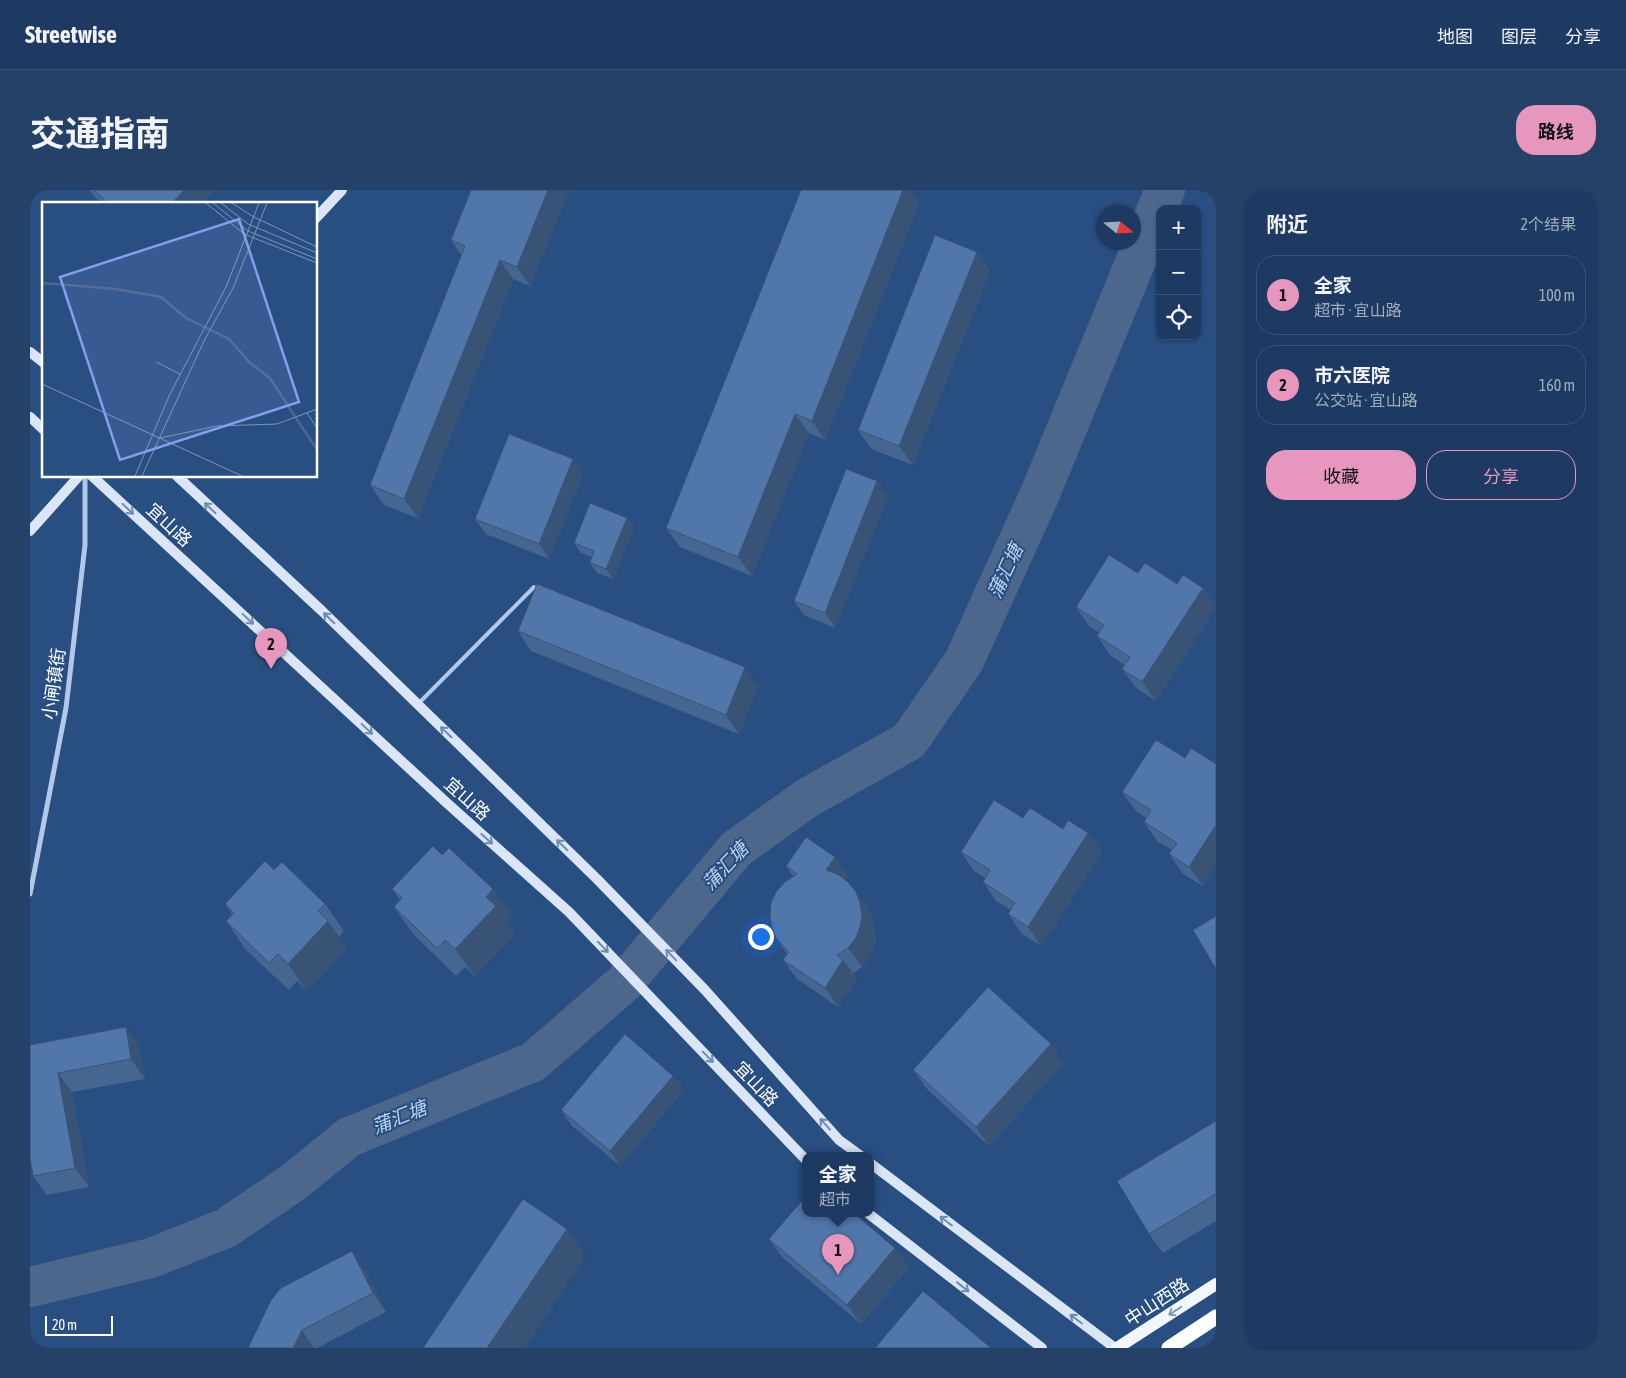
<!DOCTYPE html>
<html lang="zh">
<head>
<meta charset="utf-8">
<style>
  :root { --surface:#1e3a62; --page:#264168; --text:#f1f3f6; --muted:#a1adbe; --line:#3c5477; --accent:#e797bd }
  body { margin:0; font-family:"Asap Condensed","Noto Sans SC",sans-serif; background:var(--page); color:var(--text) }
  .controls { position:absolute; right:15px; top:15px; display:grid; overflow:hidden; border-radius:10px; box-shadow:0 1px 4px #0004 }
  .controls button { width:45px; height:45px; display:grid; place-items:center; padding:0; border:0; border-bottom:1px solid var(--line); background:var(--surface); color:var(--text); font:25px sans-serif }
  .compass { position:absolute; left:1066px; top:15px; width:45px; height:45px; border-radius:50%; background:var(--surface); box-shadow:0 1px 4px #0004; rotate:108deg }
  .scale { position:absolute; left:15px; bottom:12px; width:68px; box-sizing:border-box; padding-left:5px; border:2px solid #fff; border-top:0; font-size:14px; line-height:18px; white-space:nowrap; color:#fff; -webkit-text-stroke:4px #284e82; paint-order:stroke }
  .you { position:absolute; left:730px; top:746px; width:18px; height:18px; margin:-12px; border:4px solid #fff; border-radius:50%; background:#1a73e8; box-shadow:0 0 0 8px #1a73e833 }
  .badge { display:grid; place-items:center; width:32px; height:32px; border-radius:50%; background:var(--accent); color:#111; font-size:16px; font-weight:700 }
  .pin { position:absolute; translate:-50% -41px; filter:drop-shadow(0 1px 2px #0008) }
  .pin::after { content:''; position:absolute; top:26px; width:18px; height:15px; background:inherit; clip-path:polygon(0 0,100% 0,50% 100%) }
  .popup { position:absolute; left:772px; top:962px; width:72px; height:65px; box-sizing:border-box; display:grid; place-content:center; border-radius:10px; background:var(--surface); filter:drop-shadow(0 1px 4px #0005); font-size:16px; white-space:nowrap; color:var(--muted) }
  .popup b { font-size:19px; color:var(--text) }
  .popup::after { content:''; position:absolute; left:50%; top:100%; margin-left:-10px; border:10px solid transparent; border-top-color:var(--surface) }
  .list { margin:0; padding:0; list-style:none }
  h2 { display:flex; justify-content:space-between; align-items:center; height:65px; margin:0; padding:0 20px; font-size:21px }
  h2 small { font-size:16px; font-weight:400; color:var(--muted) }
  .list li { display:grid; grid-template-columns:32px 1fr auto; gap:15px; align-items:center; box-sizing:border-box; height:80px; margin:0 10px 10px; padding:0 10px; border:1px solid var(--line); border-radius:20px }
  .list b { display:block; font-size:19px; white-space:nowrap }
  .list p { margin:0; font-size:16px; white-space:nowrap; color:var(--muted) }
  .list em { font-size:16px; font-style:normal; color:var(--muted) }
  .actions { display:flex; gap:10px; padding:15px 20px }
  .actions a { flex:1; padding:11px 0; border:1px solid var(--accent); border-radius:20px; text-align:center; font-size:18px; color:var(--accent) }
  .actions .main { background:var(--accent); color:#111 }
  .icon { flex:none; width:28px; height:28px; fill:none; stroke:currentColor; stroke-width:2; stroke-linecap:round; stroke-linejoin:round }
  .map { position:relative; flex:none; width:1186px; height:1158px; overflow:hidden; border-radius:20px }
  header { display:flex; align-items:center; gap:30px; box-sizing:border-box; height:70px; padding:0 25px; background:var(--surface); border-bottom:1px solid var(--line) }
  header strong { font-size:24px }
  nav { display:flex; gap:28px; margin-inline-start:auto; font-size:18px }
  .intro { display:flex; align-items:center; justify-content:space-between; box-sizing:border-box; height:120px; padding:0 30px }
  h1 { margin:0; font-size:35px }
  .button { padding:12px 22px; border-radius:20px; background:var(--accent); color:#111; font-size:18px; font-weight:700 }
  main { display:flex; gap:30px; padding:0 30px }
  aside { flex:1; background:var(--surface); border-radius:20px; box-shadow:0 1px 4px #0004 }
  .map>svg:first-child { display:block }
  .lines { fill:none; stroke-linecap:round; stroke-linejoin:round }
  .river { stroke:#4d678c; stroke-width:40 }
  .lane { stroke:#b1c8e6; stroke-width:4 }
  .street { stroke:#b1c8e6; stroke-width:5 }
  .secondary { stroke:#dae6f6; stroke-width:10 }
  .primary { stroke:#f2f6fd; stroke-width:12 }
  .highway-bridge { stroke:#fff; stroke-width:15 }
  .wall { fill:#466692 }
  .shaded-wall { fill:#395377 }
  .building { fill:#5177aa; stroke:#395377 }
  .oneway { stroke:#6f8bb0 }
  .oneway2 { stroke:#839ab9 }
  .labels { text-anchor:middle; stroke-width:4; stroke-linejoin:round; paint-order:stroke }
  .street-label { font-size:18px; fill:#fff; stroke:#284e82 }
  .water-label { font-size:19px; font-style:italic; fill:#bcd2ee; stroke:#284e82 }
  .inset-river { fill:none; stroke:#4d678c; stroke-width:2.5 }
  .inset-road { fill:none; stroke:#7e95b4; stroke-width:1 }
  .view { fill:#839eea; fill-opacity:0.15; stroke:#839eea; stroke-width:2.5 }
  .inset-edge { fill:none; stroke:#fff; stroke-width:2.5 }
</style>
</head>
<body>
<header>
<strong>Streetwise</strong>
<nav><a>地图</a><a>图层</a><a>分享</a></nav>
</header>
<div class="intro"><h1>交通指南</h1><a class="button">路线</a></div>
<main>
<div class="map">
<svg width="1186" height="1158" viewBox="0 0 1186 1158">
  <rect width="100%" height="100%" fill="#284e82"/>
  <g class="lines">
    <!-- river -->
    <path class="river" d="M0,1097l121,-29 75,-30 69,-47 54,-44 184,-75 91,-79 112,-134 71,-51 102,-57 55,-80 75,-165 126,-306"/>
    <!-- lane -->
    <path class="lane" d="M389,513l115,-116"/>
    <!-- street -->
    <path class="street" d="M0,704l36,-186 19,-163v-69"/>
    <!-- secondary -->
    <path class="secondary" d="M286,28l26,-28
      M0,162l14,11
      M0,227l14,13
      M62,286l356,328 121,108 237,248
      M147,286l145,135 275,268 108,111 134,150 22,16
      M0,341l49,-55
      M840,973l245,185
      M839,1024l173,134"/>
    <!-- primary -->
    <path class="primary" d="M1087,1158l99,-64"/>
    <!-- highway-bridge -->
    <path class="highway-bridge" d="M1139,1158l47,-31"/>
  </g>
  <!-- wall -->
  <path class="wall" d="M59,0h126l-13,14h-100l-10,-10z
    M441,0h98l-39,96 -17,-7 -95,239 -34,-13 -14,-20 92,-229 -11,-16z
    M873,0h7l9,13 -94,237 -16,-7 -57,143 -72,-29 -14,-19z
    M947,62l13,19 -77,194 -42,-16 -13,-19z
    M553,284l-34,85 -63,-25 -11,-15z
    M847,291l11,15 -53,132 -31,-13 -10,-14z
    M597,328l7,10 -21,51 -16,-6 -7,-10 2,-6 -11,-4 -7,-10z
    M1108,383l39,11 26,4 13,19 -60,94 -20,-13 -14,-19 3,-4 -14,-9 -14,-20 3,-3 -11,-7 -13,-19z
    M488,441l240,55 -19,48 -208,-83z
    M1126,550l47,146 -20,-12 -14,-20 3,-4 -15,-9 -13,-19 2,-4 -10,-7 -14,-19z
    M993,628l40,11 25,4 14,19 -61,94 -19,-12 -14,-20 3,-4 -15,-9 -13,-19 2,-4 -11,-7 -13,-19z
    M412,665l51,34 19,27 -5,6 8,12 -40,42 -10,-9 -9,9 -43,-42 -19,-27 6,-7 -8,-11z
    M805,667l13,20 -3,3 11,12 13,19 4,11 2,12 -1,12 -5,11 -7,10 -9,6 4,6 -19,28 -41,-28 -14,-19 4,-6 -11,-16 17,-62 -7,-10z
    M244,680l51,34 19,27 -5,6 8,11 -40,43 -10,-10 -8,9 -44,-41 -19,-28 6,-7 -7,-10z
    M96,837l13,19 6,33 -73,13 17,95 -42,8 -14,-19 -3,-131z
    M1034,873l-75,83 -62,-57 -14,-19z
    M643,886l11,14 -64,76 -49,-41 -10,-15z
    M1186,931v100l-53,32 -14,-19z
    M739,1049l140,28 -48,57 -78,-66z
    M335,1080l21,42 -69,36h-69z"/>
  <!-- shaded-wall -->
  <path class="shaded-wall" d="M154,0h31l-13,14h-31z
    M518,0h21l-39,96 -13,-19z
    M873,0h7l9,13 -94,237 -13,-19z
    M947,62l13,19 -77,194 -14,-19z
    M470,70l13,19 -95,239 -14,-19z
    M765,224l14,19 -57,143 -14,-19z
    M543,269l10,15 -34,85 -10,-15z
    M847,291l11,15 -53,132 -10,-15z
    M597,328l7,10 -21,51 -7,-10z
    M1173,398l13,19 -60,94 -14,-19z
    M715,477l13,19 -19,48 -13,-19z
    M1186,635v40l-13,21 -14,-19z
    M1058,643l14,19 -61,94 -13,-19z
    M805,667l13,20 -9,13 -13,-20z
    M463,699l19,27 -5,6 8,12 -40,42 -20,-27 31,-52z
    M826,702l13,19 4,11 2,12 -1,12 -5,11 -7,10 -14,-19z
    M298,731l19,27 -40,43 -19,-27z
    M813,770l14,19 -19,28 -13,-19z
    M96,837l13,19 6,33 -14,-20z
    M1021,854l13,19 -75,83 -13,-19z
    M28,883l14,19 17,95 -14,-19z
    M643,886l11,14 -64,76 -10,-15z
    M537,1039l19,27 -61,92h-38z
    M865,1058l14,19 -48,57 -14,-19z
    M322,1061l13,19 21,42 -13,-19z
    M272,1140l12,18h-21z"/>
  <!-- building -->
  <path class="building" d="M64,0h90l-13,14h-62z
    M441,0h77l-31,77 -17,-7 -96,239 -34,-14 95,-239 -14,-6z
    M771,0h102l-91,231 -17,-7 -57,143 -72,-29z
    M905,45l42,17 -78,194 -41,-16z
    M479,244l64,25 -34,85 -64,-25z
    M816,279l31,12 -52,132 -31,-12z
    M560,313l37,15 -21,51 -16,-6 4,-12 -20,-8z
    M1079,365l29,18 7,-10 32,21 6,-9 20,13 -61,94 -20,-13 8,-12 -33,-21 7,-11 -28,-18z
    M507,394l208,83 -19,48 -208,-84z
    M1126,550l29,18 6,-10 25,16v61l-27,42 -20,-13 8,-11 -33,-21 7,-12 -29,-18z
    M964,610l29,18 7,-10 33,21 5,-9 20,13 -60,94 -20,-13 7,-11 -32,-21 7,-12 -29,-18z
    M776,647l29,20 -9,13 13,5 9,7 8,10 4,11 2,12 -2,12 -4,11 -8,10 -11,7 6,5 -18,28 -42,-28 6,-8 -13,-14 -4,-11 -2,-12 1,-12 5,-11 8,-9 13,-9 -11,-8z
    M403,656l9,9 7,-7 44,41 -7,8 10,9 -41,43 -10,-9 -8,8 -43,-41 8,-9 -10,-9z
    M235,671l9,9 8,-8 43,42 -7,7 10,10 -40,43 -10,-10 -9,9 -43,-42 8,-8 -9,-9z
    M1186,726v53l-23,-39z
    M958,797l63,57 -75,83 -63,-57z
    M96,837l5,32 -73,14 17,95 -42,8 -3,-19v-112z
    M595,844l48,42 -63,75 -49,-41z
    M1186,931v73l-67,40 -32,-53z
    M776,1006v18h49l40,34 -48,57 -78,-66z
    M493,1009l44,30 -80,119h-64z
    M322,1061l21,42 -71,37 -9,18h-45l23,-48 10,-12z
    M893,1101l68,57h-116z"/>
  <!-- one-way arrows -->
  <defs><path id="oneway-shaft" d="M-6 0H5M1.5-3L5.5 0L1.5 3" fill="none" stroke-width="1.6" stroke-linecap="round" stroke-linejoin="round" transform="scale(1.25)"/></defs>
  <g class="oneway">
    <use href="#oneway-shaft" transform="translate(180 318) rotate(-137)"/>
    <use href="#oneway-shaft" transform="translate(98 319) rotate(43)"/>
    <use href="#oneway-shaft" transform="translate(299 428) rotate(-136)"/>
    <use href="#oneway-shaft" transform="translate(218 429) rotate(43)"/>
    <use href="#oneway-shaft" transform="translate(337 539) rotate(43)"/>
    <use href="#oneway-shaft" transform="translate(416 542) rotate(-136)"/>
    <use href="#oneway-shaft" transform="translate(457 649) rotate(42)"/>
    <use href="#oneway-shaft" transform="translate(532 655) rotate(-136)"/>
    <use href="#oneway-shaft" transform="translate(573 757) rotate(46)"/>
    <use href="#oneway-shaft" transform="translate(641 765) rotate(-134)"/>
    <use href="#oneway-shaft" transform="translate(678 867) rotate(46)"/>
    <use href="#oneway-shaft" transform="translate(795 934) rotate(-132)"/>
    <use href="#oneway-shaft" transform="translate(916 1031) rotate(-143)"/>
    <use href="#oneway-shaft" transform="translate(933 1097) rotate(38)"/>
    <use href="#oneway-shaft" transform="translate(1046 1129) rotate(-143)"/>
  </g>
  <use class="oneway2" href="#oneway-shaft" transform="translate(1145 1121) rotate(147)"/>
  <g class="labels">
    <!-- street labels -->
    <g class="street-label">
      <text transform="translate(139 335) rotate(43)" y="6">宜山路</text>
      <text transform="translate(24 494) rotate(-82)" y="6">小闸镇街</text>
      <text transform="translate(437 609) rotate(42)" y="6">宜山路</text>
      <text transform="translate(726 894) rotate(46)" y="6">宜山路</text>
      <text transform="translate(1127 1112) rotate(-33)" y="6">中山西路</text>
    </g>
    <!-- water labels -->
    <g class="water-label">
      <text transform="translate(975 381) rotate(-65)" y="7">蒲汇塘</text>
      <text transform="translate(695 676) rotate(-47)" y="7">蒲汇塘</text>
      <text transform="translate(369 927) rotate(-22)" y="7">蒲汇塘</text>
    </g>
  </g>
  <!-- overview -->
  <g transform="translate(12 12)">
    <rect width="275" height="275" fill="#284e82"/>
    <path class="inset-river" d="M0,81l74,6 45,8 25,21 43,21 21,24 20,15 47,72"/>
    <path class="inset-road" d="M164,1l38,31 73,29M171,1l35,28 69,28M179,1l27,21 69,29M190,1l20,13 65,31M114,160l24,12M0,182l200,92M265,211l10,15M118,236l57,-12 60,-2 40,-15M93,274l35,-82 56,-107 33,-84M100,274l62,-135 29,-53 34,-85"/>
    <path class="view" d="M197,17l60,183 -179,58 -60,-183z"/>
    <rect width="275" height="275" class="inset-edge"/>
  </g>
</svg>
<div class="controls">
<button>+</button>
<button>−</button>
<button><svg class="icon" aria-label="locate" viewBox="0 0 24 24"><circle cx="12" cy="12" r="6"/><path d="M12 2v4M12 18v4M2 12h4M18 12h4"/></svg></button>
</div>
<svg class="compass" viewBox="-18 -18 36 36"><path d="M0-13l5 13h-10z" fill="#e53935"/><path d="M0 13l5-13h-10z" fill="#a1adbe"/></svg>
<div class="scale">20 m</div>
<div class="you"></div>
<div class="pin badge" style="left:808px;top:1085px">1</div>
<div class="popup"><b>全家</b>超市</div>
<div class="pin badge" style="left:241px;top:479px">2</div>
</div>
<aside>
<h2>附近<small>2个结果</small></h2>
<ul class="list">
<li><span class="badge">1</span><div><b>全家</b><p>超市 · 宜山路</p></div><em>100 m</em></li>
<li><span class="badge">2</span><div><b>市六医院</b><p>公交站 · 宜山路</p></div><em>160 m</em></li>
</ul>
<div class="actions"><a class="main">收藏</a><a>分享</a></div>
</aside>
</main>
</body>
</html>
